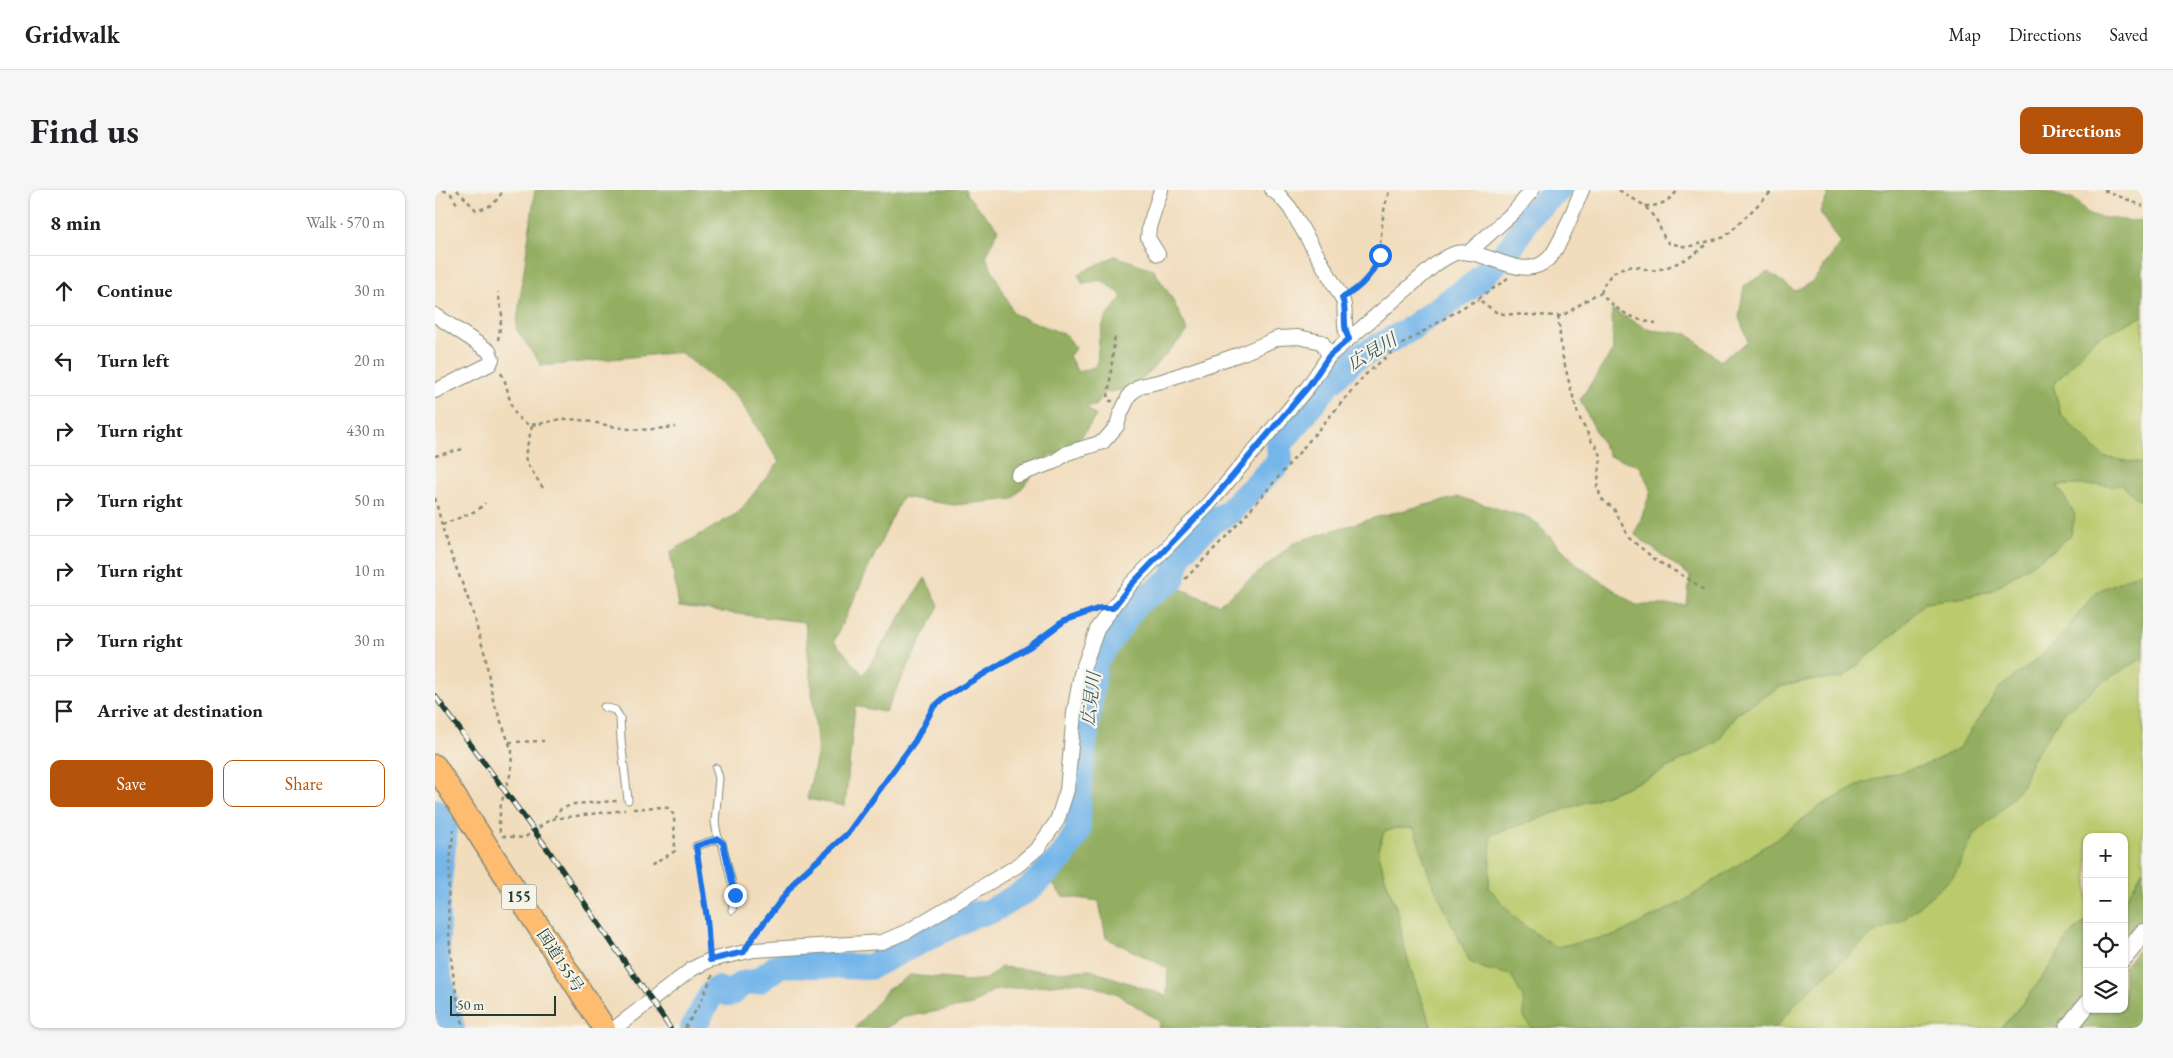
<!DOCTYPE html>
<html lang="en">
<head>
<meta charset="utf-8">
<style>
  :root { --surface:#fff; --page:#f6f6f6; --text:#202124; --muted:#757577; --line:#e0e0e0; --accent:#b45309 }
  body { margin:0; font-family:"EB Garamond","Noto Serif JP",serif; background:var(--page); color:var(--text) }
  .controls { position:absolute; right:15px; bottom:15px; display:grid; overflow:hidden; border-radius:10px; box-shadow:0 1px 4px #0004 }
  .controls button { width:45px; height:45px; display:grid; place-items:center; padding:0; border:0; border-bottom:1px solid var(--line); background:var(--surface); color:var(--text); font:25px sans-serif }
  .scale { position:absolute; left:15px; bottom:12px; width:106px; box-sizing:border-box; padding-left:5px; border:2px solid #1f3d34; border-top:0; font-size:14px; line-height:18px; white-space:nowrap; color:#1f3d34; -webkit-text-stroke:4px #f7f3e8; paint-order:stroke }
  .stop { position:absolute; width:15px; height:15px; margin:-11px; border:4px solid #1a73e8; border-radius:50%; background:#fff }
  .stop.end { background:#1a73e8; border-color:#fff; box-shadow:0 1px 5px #0008 }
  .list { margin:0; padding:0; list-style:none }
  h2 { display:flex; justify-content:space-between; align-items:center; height:65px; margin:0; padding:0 20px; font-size:21px }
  h2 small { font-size:16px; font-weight:400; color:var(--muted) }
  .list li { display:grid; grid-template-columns:32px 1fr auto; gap:15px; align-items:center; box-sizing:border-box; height:70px; padding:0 20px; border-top:1px solid var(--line) }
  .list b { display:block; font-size:19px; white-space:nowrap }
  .list em { font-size:16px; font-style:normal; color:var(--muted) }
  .actions { display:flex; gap:10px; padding:15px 20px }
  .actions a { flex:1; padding:11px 0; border:1px solid var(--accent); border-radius:10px; text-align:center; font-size:18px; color:var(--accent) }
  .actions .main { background:var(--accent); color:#fff }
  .icon { flex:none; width:28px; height:28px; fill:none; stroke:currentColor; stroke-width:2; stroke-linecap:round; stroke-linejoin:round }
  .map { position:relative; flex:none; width:1708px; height:838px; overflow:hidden; border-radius:10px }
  header { display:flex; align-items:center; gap:30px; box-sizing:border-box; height:70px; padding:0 25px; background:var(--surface); border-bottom:1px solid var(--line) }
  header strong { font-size:24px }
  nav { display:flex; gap:28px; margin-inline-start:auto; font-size:18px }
  .intro { display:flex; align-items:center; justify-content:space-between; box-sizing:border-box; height:120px; padding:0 30px }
  h1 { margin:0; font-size:35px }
  .button { padding:12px 22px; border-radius:10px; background:var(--accent); color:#fff; font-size:18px; font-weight:700 }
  main { display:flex; gap:30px; padding:0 30px }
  aside { flex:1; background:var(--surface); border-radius:10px; box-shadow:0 1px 4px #0004 }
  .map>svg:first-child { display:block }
  .green { fill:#baca6d; stroke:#6c8450 }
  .forest { fill:#93ae60; stroke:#59764a }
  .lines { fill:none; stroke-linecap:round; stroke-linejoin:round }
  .river { stroke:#75b6ea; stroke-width:26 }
  .service-casing { stroke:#888c78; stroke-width:9 }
  .minor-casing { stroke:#888c78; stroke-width:16 }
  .tertiary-casing { stroke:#888c78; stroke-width:20 }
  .trunk-casing { stroke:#888c78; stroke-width:25 }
  .path { stroke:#888c78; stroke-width:2.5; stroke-dasharray:4 4; stroke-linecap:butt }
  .service { stroke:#fff; stroke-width:7 }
  .minor { stroke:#fff; stroke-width:14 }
  .tertiary { stroke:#fff; stroke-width:18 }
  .trunk { stroke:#fdbc70; stroke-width:22 }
  .rail-casing { stroke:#1f3d34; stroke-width:5.5 }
  .rail { stroke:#f7f3e8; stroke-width:4; stroke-dasharray:11; stroke-linecap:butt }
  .route { stroke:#1a73e8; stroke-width:6 }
  .labels { text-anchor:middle; stroke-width:4.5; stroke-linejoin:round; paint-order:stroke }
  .shield { fill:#f7f3e8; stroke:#60746a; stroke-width:1 }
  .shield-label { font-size:15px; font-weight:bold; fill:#1f3d34 }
  .street-label { font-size:16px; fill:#1f3d34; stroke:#f7f3e8 }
  .water-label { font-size:18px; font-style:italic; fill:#345b62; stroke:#f7f3e8 }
</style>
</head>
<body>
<header>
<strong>Gridwalk</strong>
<nav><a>Map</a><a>Directions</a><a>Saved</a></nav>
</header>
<div class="intro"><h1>Find us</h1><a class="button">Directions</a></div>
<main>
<aside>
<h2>8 min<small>Walk · 570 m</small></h2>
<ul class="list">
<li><svg class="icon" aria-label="ahead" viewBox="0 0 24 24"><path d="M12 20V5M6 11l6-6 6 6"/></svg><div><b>Continue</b></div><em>30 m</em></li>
<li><svg class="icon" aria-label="left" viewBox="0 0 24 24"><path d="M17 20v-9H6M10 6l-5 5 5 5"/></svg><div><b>Turn left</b></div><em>20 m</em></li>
<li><svg class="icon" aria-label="right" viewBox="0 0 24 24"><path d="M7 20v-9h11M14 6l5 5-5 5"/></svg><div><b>Turn right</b></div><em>430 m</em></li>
<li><svg class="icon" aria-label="right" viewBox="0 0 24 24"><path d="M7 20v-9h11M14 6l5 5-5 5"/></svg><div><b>Turn right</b></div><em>50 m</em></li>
<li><svg class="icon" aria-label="right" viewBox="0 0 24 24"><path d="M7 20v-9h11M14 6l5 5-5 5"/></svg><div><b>Turn right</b></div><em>10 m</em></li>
<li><svg class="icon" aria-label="right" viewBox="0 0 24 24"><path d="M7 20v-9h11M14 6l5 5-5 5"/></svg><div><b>Turn right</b></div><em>30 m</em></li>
<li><svg class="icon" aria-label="arrive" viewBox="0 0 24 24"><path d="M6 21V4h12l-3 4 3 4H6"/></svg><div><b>Arrive at destination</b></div></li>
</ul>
<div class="actions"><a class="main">Save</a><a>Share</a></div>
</aside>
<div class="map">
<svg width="1708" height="838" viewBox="0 0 1708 838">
  <rect width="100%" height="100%" fill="#f7f3e8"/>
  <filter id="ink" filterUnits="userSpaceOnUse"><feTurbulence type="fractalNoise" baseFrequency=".02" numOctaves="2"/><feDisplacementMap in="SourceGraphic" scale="10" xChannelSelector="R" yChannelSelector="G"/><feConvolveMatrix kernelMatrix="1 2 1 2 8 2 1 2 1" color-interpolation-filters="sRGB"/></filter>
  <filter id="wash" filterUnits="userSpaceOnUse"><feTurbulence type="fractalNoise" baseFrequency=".0096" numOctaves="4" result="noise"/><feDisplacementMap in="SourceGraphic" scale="20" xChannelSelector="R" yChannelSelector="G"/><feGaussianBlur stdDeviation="1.12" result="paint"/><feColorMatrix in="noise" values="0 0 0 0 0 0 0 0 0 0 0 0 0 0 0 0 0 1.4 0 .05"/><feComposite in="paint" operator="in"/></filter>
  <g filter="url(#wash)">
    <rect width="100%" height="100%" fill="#f1dcbb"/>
    <!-- green -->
    <path class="green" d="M1708,126v554l-19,32v-65h-37v84c-18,10 -25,29 -37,45 -15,22 -31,43 -50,62h-568l-19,-51 -10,-34 -4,-27 -15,-41 -6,-26 6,-17 13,-4h17l77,7 121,-42 38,-16 67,-35 20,-29 45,-27 28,-6 33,-2 54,-47 28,-29 41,-5 26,-7 63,-41 16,-14 -14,-50 4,-70 -8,-30 41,-46z"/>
    <!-- forest -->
    <path class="forest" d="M100,0h431v4l32,35 -12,28 28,57 52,21 10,13 -7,8 9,16 19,-6 2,-28 6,-19 17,-22 -4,-5 -17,-12 -18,4 -5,-10 37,-18 38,13 18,28 17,34 -53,56 -31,6 -9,13h-9l10,10 -23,33 -26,8 -34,42 -59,6 -52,-8 -68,144 29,34 62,-97 14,27 -54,107 -30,-6 -10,100 -38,-7 11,-47 -13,-130 -126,-15 -9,-55 68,-39 41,-51 -42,-65 -57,-45 -138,14 -26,-37z
      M1395,0h210l35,10 16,16 40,5 12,-1v96l-49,23 -41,46 8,30 43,42 39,7v39l-21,-18h-65l18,30 -4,20 -16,14 -63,41 -26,7 -41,5 -28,29 -55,47 -32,2 -28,6 -45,27 -20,29 -67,35 -38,16 -121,42 -2,53 30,34 37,25 60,-12 68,-34 95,-64 41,-31 43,-23 65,-19 30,-15 22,-31 19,-30 33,-25 26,-23 38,-48 47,-21v87l-41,24 -39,32 -31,46 -9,25 -25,29 -24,21 -20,41 -51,44 -29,13 -74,65 -24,30h-245l-7,-11 -1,-19 -12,-23 -26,-6 -15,-7 -40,-84 -16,-50h-17l-13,4 -6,17 6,26 15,41 4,27 10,34 19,51h-274l2,-6 -42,-28 -37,-12 -89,9 -20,14 -68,12 -18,11h-31l32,-38 23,-15 60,6 17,-2 14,-12 55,5 34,-2 77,26 1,-28 -62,-30 -7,-37 -37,-5 -10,-13 24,-33 10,-27 17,-154 34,-58 39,-24 43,18 76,-63 89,-27 75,-18 73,22 48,48 56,38h51l3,-29 -55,-41 16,-44 -11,-25 -31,-10 -29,-56 33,-50 -1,-40 38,20 38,4 32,27 28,-19 -9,-25 5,-31 24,-14 27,19 18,-10 28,-38 -21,-31z
      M1708,680v48l-19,24v-40z
      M1652,731v71l-27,36h-59c18,-19 34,-40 49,-62 12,-16 19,-35 37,-45z
      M1708,754v82l-3,2h-62l13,-19h33v-42z"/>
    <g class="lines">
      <!-- river -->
      <path class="river" d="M0,621l10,17 -8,71v69l15,60
        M258,838l19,-35 5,-4 13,5 12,-10 16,-3 23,-17 88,3 106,-53 14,-2 39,-22 34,-33 16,-26 1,-45 16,-124 41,-59 36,-23 8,-27 31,-31 17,-9 52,-52 -1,-16 49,-61 26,-25 53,-28 67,-47 37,-37 20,-34 27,-23"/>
    </g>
  </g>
  <g filter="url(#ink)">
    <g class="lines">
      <!-- service casing -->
      <g class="service-casing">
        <path id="service" d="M169,517l11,3 5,8 1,22 7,60
          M281,578l3,10 -4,44 3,17
          M261,656l22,-7 4,4 13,52 -3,15"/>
      </g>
      <!-- minor casing -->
      <g class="minor-casing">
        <path id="minor" d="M837,0l7,5 11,13 52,90c6,14 -1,27 7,41
          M1033,63l47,-42 17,-21
          M723,64l-10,-16 1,-11 12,-37
          M0,125l54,36 3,8 -2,5 -55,27
          M583,285l36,-13 13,-9 36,-11 14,-16 3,-11 10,-21 10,-8 22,-5 81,-28 35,-15 20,-1 24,5 7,14
          M180,838l77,-59 18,-9 44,-10 128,-8 26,-11 109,-65 21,-18 19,-27 10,-31 7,-77 7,-39 17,-47 32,-42 79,-81 99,-117 21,-31 107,-92c6,-4 13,-9 20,-11 30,-6 66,31 92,6 13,-12 26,-52 34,-69"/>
      </g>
      <!-- tertiary casing -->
      <g class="tertiary-casing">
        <path id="tertiary" d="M1689,767l19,-24
          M1633,838l19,-24"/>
      </g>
      <!-- trunk casing -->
      <g class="trunk-casing">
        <path id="trunk" d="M0,576l169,262"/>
      </g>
      <!-- path -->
      <path class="path" d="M8,0l8,4 6,10
        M22,0l19,20c13,-2 21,-7 27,-20
        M1184,0l26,16 12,15 7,16 5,6 18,4 38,-10 48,-47
        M1669,0l39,16
        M1210,16c15,1 24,-5 33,-16
        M1073,88l-30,21 18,13 8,2 58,2 36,-23h3c16,18 31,27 55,30
        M919,101c36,-23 21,-68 36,-101
        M1166,103c5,-18 19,-29 38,-26 4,1 7,3 11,3 13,2 48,-15 56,-26
        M1123,126l4,38 9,36 8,27 13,25 4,4 5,12 -4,29 5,12 12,10 15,29 28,23 35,20 13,10
        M63,150l4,-25 -4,-23
        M66,183c10,16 5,38 24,50 8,5 29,-4 40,-4 23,0 43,8 65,10 14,2 31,-1 46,-2
        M678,211h-4l-1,-3 7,-64
        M97,236l-7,29 1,7 17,26
        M0,266l28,-7
        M0,308l11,43 24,63 15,51 8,45 19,51 -1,21 -10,32 -2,18 1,10
        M7,335l36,-15 7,-7
        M750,389l55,-57 125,-147 34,-29 71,-43 9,-3
        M74,552l35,-1
        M198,619l23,-2 12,1 6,7 1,36 -26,16
        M119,628l7,-9 13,-5 43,-3
        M19,639c-10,65 -7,135 10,199
        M67,646l22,2 27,-19 74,-9
        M263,664l11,92
        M318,746l43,-57 52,-46 67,-92 18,-32 12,-12 84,-50 35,-26 28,-10
        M250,838l15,-24 13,-30"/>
      <!-- service -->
      <use href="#service" class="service"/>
      <!-- minor -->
      <use href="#minor" class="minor"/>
      <!-- tertiary -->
      <use href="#tertiary" class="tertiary"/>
      <!-- trunk -->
      <use href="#trunk" class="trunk"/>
      <!-- rail casing -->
      <g class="rail-casing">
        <path id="rail" d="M0,506l114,155 121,177"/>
      </g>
      <!-- rail -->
      <use href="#rail" class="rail"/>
    </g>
  </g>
  <g class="lines" filter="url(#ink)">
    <!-- route -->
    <path class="route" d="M300,705l-12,-52 -5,-4 -22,7 11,72 3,42 34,-8 7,-12 46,-61 51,-46 67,-92 18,-33 12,-11 84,-50 35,-26 36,-13h13l17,-22 79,-82 99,-117 21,-31 20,-17c-8,-14 -1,-27 -7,-41 19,-10 31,-23 38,-43"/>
  </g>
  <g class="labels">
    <!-- shield labels -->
    <rect class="shield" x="66.5" y="694.5" width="35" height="25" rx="4"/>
    <g class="shield-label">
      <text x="84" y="712">155</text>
    </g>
    <!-- street labels -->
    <g class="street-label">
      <text transform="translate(126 770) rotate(57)" y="6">国道155号</text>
    </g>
    <!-- water labels -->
    <g class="water-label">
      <text transform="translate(937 162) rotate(-31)" y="6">広見川</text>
      <text transform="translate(656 509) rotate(-83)" y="6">広見川</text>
    </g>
  </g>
</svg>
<div class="controls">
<button>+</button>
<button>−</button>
<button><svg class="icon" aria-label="locate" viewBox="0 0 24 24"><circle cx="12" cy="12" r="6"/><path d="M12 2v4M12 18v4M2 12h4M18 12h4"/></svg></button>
<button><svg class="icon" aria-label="layers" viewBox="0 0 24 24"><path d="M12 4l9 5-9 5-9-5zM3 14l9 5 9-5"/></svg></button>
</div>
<div class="scale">50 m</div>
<div class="stop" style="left:945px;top:65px"></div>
<div class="stop end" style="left:300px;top:705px"></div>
</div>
</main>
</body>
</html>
